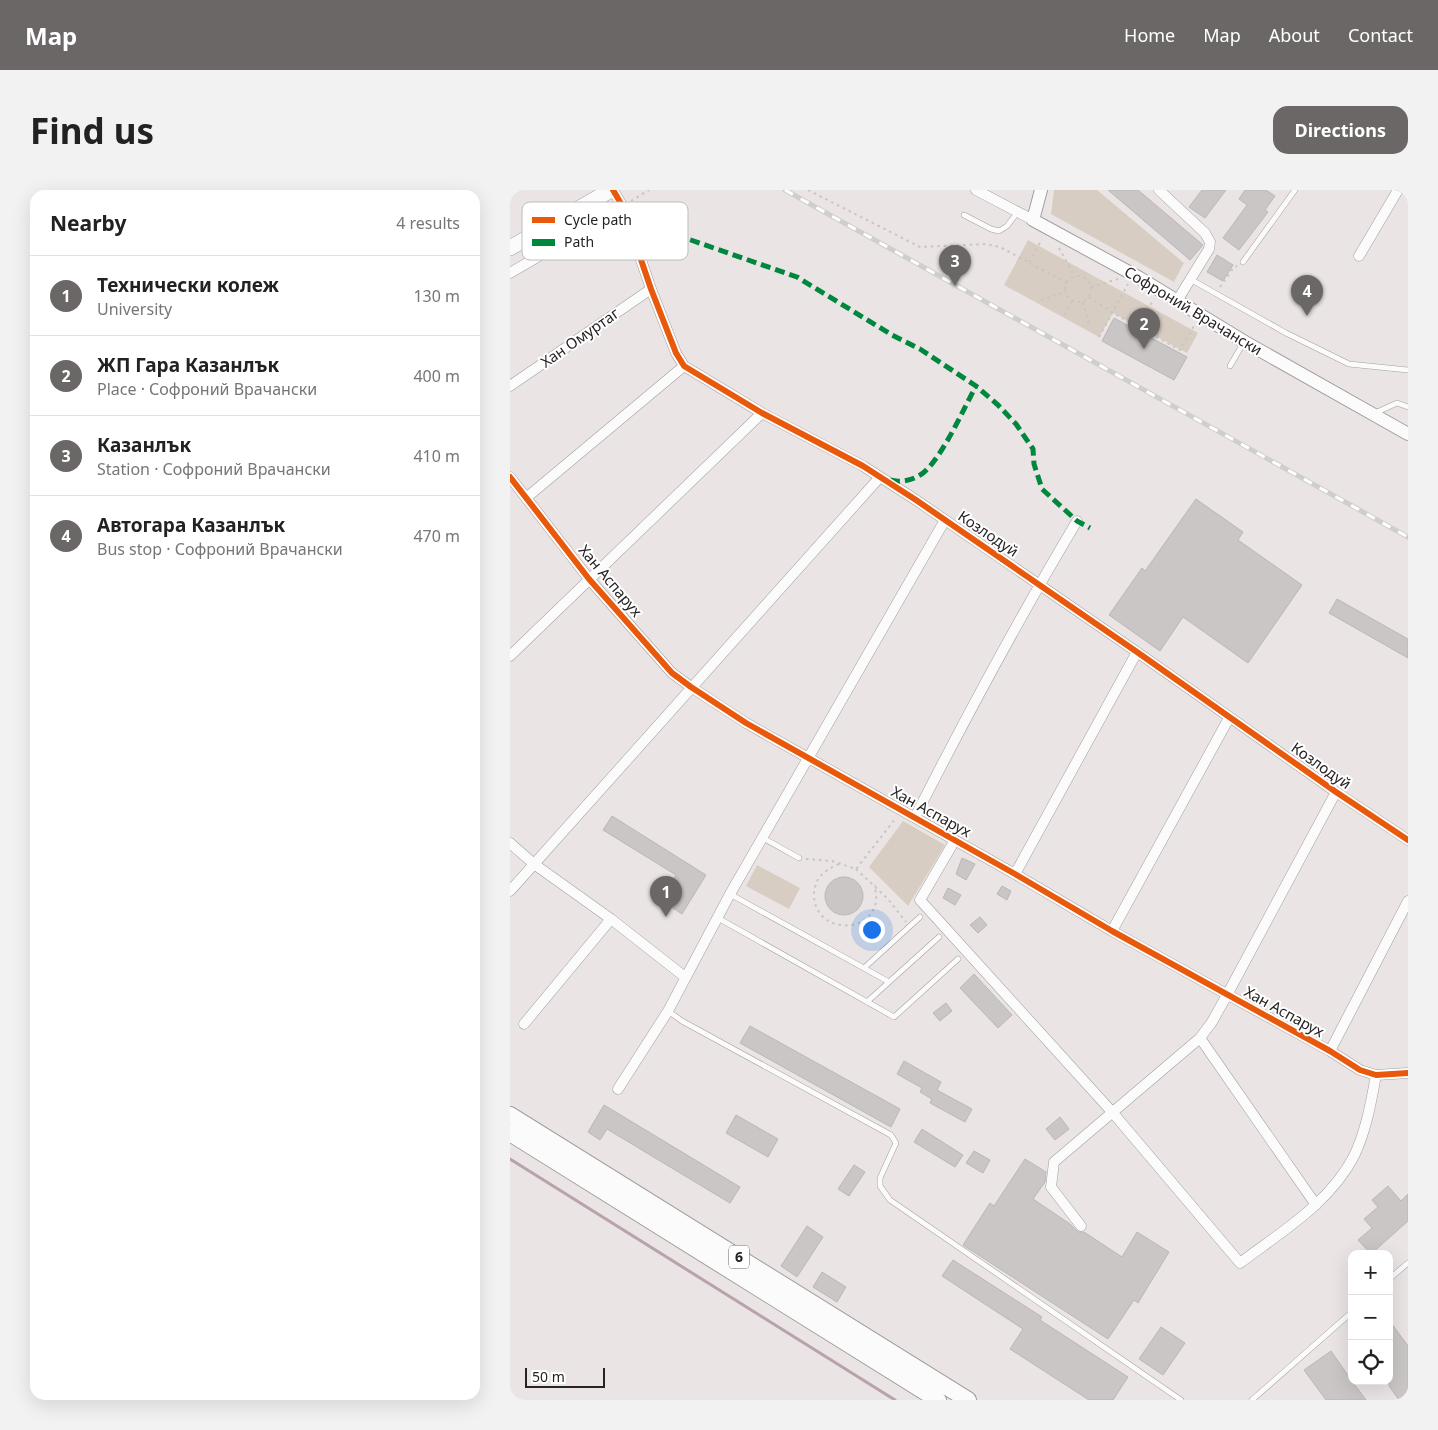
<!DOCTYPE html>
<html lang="en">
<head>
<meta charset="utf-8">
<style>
  :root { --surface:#fff; --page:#f2f2f2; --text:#222; --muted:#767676; --line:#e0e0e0; --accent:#6b6767 }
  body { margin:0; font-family:"Noto Sans",sans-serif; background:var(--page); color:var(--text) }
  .controls { position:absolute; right:15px; bottom:15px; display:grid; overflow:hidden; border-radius:10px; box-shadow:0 5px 20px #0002 }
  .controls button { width:45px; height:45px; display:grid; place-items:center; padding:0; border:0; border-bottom:1px solid var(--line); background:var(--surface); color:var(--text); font:25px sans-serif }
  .scale { position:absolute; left:15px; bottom:12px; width:80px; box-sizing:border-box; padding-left:5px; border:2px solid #262323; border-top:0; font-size:14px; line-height:18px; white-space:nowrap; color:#262323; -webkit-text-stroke:4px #fff; paint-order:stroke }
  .you { position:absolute; left:361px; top:739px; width:18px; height:18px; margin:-12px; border:4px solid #fff; border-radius:50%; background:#1a73e8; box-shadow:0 0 0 8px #1a73e833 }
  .badge { display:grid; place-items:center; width:32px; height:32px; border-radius:50%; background:var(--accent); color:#fff; font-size:16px; font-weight:700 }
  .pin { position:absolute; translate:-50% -41px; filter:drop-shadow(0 1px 2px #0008) }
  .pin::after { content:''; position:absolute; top:26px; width:18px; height:15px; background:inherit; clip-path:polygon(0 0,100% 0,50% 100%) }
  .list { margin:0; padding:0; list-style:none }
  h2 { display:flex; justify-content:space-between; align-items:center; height:65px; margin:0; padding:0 20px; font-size:21px }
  h2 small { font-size:16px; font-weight:400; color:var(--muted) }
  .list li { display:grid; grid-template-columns:32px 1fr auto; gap:15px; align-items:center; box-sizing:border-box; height:80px; padding:0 20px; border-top:1px solid var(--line) }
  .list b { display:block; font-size:19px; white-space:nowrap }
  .list p { margin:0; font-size:16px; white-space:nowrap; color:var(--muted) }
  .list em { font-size:16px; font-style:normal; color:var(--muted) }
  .icon { flex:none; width:28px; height:28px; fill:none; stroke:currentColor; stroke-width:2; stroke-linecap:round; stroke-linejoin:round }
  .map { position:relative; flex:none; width:898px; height:1210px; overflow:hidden; border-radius:15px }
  header { display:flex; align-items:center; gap:30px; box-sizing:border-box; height:70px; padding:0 25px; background:var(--accent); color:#fff }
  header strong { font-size:24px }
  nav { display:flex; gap:28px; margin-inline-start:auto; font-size:18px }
  .intro { display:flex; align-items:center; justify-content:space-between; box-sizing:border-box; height:120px; padding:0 30px }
  h1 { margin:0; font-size:35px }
  .button { padding:12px 22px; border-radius:15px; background:var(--accent); color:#fff; font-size:18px; font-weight:700 }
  main { display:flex; gap:30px; padding:0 30px }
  aside { flex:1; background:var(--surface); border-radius:15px; box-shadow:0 5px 20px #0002 }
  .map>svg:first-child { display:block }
  .green { fill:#d8cdc2 }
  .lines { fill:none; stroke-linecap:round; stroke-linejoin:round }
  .stream { stroke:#b7a2ae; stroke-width:3 }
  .building { fill:#cac6c6; stroke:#bab7b6 }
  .service-casing { stroke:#a29f9f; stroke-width:6 }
  .minor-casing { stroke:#a29f9f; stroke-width:11 }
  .tertiary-casing { stroke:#a29f9f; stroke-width:14 }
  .primary-casing { stroke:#a29f9f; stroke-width:16 }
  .trunk-casing { stroke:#a29f9f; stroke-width:18 }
  .path { stroke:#c8c5c5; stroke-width:2; stroke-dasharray:2.5 4; stroke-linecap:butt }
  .service { stroke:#fcfbfb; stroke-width:5 }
  .minor { stroke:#fcfbfb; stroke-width:10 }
  .tertiary { stroke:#fcfbfb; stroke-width:12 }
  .primary { stroke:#fcfbfb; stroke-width:15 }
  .trunk { stroke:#fcfbfb; stroke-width:16 }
  .rail-casing { stroke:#cfcece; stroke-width:5 }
  .rail { stroke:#fff; stroke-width:3; stroke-dasharray:9; stroke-linecap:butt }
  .quiet { stroke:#00873e; stroke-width:5; stroke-dasharray:10 5; stroke-linecap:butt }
  .cycleway-casing { stroke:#fff; stroke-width:9 }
  .cycleway { stroke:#e8590c; stroke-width:6 }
  .labels { text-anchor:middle; stroke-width:4; stroke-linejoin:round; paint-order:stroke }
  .shield { fill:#fff; stroke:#676565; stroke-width:1 }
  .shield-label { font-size:14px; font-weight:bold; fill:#262323 }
  .street-label { font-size:15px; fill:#262323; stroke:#fff }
  .key { fill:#fff; stroke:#bebdbd; stroke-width:1 }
  .key-label { font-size:14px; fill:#262323 }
</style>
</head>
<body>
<header>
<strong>Map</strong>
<nav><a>Home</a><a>Map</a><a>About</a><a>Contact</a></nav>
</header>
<div class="intro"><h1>Find us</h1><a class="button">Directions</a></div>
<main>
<aside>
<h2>Nearby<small>4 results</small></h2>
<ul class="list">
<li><span class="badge">1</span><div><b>Технически колеж</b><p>University</p></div><em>130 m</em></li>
<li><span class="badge">2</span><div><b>ЖП Гара Казанлък</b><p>Place · Софроний Врачански</p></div><em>400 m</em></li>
<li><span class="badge">3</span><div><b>Казанлък</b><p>Station · Софроний Врачански</p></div><em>410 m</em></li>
<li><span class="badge">4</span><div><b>Автогара Казанлък</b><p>Bus stop · Софроний Врачански</p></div><em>470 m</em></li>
</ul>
</aside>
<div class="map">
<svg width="898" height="1210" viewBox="0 0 898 1210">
  <rect width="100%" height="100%" fill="#eae5e4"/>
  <!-- green -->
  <path class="green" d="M544,0h43l87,73 -10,19 -123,-68z
    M518,50l170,93 -11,20 -74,-40 -14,24 -95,-52z
    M393,631l42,24 -37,61 -39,-39z
    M247,675l43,23 -11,21 -43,-23z"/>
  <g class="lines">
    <!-- stream -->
    <path class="stream" d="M0,969l385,241"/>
  </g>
  <!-- building -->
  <path class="building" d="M598,0h30l65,55 -13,15z
    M692,0h24l-21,28 -16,-11z
    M735,0h21l9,6 -10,14 3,2 -29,38 -16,-12 24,-33 -8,-6z
    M707,65l16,10 -10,16 -16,-9z
    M604,128l73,39 -13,23 -72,-39z
    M686,309l47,33 -5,8 64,45 -54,78 -65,-46 -23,34 -51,-36 33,-47 3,3z
    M827,409l71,40v19l-79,-45z
    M102,626l94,59 -24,39 -21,-14 15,-25 -73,-45z
    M452,668l13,6 -9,16 -10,-6z
    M315 706a19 19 0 1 1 38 0a19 19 0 1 1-38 0Z
    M492,696l9,5 -4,9 -10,-6z
    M438,698l13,7 -6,10 -12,-7z
    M470,727l7,8 -9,8 -8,-8z
    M464,784l38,41 -14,13 -38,-40z
    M436,813l6,8 -12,10 -7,-8z
    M240,836l150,83 -9,18 -151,-84z
    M394,871l37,21 -4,8 35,19 -7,13 -35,-19 2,-4 -12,-7 2,-4 -25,-14z
    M94,915l136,82 -10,16 -123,-74 -7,11 -12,-8z
    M226,925l42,24 -10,18 -42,-24z
    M550,927l9,12 -14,11 -9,-11z
    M412,939l41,26 -8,12 -41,-25z
    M464,961l16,9 -7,13 -17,-10z
    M515,969l21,13 -1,10 -12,17 37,25 8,8h6l38,25 15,-25 32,20 -31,51 -4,-3 -26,39 -145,-94 27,-42 4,3z
    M344,975l11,7 -16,24 -11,-7z
    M878,996l13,15 7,-7v27l-37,33 -13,-14 14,-12 -8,-9 14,-12 -6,-7z
    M297,1036l16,11 -26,40 -16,-11z
    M443,1070l89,57 -2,3 88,57 -15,23h-24l-79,-51 13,-20 -81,-53z
    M312,1082l24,15 -9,15 -24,-15z
    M879,1130l19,26v54h-9l-10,-14z
    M651,1137l24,16 -22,32 -24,-16z
    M821,1161l21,30 14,19h-40l-22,-30z"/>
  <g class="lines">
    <!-- service casing -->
    <g class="service-casing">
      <path id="service" d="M454,25l27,14 8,2 8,-5 10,-13
        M733,72l52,-72
        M680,89l96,54 63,31 59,6
        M720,176l14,-24
        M865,223l22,-10 11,4
        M253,648l36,20
        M220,704l159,88 50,-45
        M208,728l176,99 64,-58
        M354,778l56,-51
        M357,812l22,-20
        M158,821l14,10 209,114 5,8 -16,35v8l10,14 291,200
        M879,1089l19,-16
        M742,1210l100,-88"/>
    </g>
    <!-- minor casing -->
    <g class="minor-casing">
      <path id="minor" d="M103,0l10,17 28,82 25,64 8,13 78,47 101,53 53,34 221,152 199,140 72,48
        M466,0l57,30
        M649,0l46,43 5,9 -1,7 -32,52
        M849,66l39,-66
        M0,83l113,-66
        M0,196l141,-97
        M0,287l79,102 83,94 19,14 55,36 269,151 97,57 218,120 30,19 16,5 32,-2
        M16,308l158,-132
        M0,466l252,-243
        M405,627c51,-100 104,-199 162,-296
        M445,650l-35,60 193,213 127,150c41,-31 90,-60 114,-107 12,-25 17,-53 22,-81
        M0,653l24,21 77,55 74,58
        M505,684l122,-222
        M0,701l370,-414
        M602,741l117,-213
        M14,834l87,-105
        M690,848l116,167
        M820,861l78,-150
        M108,899l50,-78 62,-117 215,-374
        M571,1036l-30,-39 3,-25 146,-124 12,-16 15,-27 109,-203"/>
    </g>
    <!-- tertiary casing -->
    <g class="tertiary-casing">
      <path id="tertiary" d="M531,0l-8,30 105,57 107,65 163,92"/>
    </g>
    <!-- primary casing -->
    <g class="primary-casing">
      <path id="primary" d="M0,58l101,-58"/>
    </g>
    <!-- trunk casing -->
    <g class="trunk-casing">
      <path id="trunk" d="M0,925l458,285
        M0,943l428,267"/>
    </g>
    <!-- path -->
    <path class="path" d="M298,0l112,57 66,-3 14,3 67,36
      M121,11l18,-11
      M549,58l16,29
      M519,72l13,-23
      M555 99a13 13 0 1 1 26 0a13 13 0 1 1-26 0Z
      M581,97l27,-8
      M710,97l14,-20 3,-1
      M579,107l24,16 67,37 15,-26
      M531,110l24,-8
      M573,112l6,22
      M555,125l7,-14
      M627,137l17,-28
      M589,147l29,-53
      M296,669l26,2 24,8 40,-51
      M329,674c-15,7 -24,13 -25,30 -1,39 57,42 62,7 1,-5 -1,-11 -1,-16
      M346,679l32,30 18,23"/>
    <!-- service -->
    <use href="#service" class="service"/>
    <!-- minor -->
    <use href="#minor" class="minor"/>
    <!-- tertiary -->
    <use href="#tertiary" class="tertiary"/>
    <!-- primary -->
    <use href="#primary" class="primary"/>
    <!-- trunk -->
    <use href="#trunk" class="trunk"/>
    <!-- rail casing -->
    <g class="rail-casing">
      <path id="rail" d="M275,0l623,347"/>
    </g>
    <!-- rail -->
    <use href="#rail" class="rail"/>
    <!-- quiet -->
    <path class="quiet" d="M113,17l42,24 132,46 95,58 28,14 56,37 22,19 18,19 17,25 1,15 8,25 35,32 13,7
      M380,290c11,3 24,0 33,-7 19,-15 41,-65 53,-87"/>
    <!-- cycleway casing -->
    <g class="cycleway-casing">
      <path id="cycleway" d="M103,0l10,17 28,82 25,64 8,13 78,47 101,53 53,34 221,152 199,140 72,48
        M0,287l79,102 83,94 19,14 55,36 269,151 97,57 218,120 30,19 16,5 32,-2"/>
    </g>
    <!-- cycleway -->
    <use href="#cycleway" class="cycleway"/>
  </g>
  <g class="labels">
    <!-- shield labels -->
    <rect class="shield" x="219" y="1055.5" width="20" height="23" rx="4"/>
    <g class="shield-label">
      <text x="229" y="1072">6</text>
    </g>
    <!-- street labels -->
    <g class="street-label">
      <text transform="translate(683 121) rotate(31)" y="5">Софроний Врачански</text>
      <text transform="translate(70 148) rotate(-35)" y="5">Хан Омуртаг</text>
      <text transform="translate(478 344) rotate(34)" y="5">Козлодуй</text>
      <text transform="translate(100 391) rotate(50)" y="5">Хан Аспарух</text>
      <text transform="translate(811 576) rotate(35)" y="5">Козлодуй</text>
      <text transform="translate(421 622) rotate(29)" y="5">Хан Аспарух</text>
      <text transform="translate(774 822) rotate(29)" y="5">Хан Аспарух</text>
    </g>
  </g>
  <!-- legend -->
  <rect x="12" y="12" width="166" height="58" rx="8" class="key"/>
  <rect x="22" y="27" width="23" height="6" fill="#e8590c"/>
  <rect x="22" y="49" width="23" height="7" fill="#00873e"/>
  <g class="key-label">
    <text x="54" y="35">Cycle path</text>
    <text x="54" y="57">Path</text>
  </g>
</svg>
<div class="controls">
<button>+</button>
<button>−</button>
<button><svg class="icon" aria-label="locate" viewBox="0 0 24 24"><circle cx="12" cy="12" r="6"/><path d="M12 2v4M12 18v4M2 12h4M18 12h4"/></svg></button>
</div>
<div class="scale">50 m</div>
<div class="you"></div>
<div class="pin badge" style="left:156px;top:727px">1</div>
<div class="pin badge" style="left:634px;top:159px">2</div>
<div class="pin badge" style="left:445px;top:96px">3</div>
<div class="pin badge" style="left:797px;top:126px">4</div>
</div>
</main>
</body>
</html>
